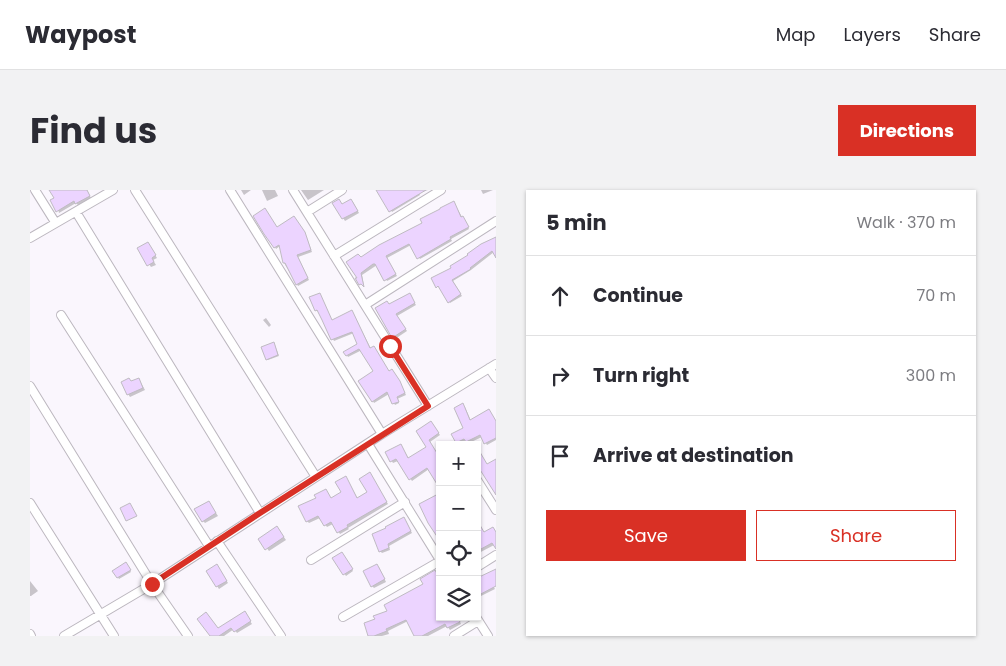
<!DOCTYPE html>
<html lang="en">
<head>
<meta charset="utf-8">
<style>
  :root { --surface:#fff; --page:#f2f2f3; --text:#2b2b33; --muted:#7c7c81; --line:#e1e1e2; --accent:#d93025 }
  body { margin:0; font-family:Poppins,sans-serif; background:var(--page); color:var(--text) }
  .controls { position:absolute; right:15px; bottom:15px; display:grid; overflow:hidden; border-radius:0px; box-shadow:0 1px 4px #0004 }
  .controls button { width:45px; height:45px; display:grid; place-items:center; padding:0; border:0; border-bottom:1px solid var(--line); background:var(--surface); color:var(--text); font:25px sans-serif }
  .stop { position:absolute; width:15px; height:15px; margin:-11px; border:4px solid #d93025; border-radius:50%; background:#fff }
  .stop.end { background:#d93025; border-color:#fff; box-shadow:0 1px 5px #0008 }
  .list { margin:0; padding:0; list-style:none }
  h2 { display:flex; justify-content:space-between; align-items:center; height:65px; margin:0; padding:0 20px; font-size:21px }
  h2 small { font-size:16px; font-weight:400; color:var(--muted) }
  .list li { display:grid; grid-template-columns:32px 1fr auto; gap:15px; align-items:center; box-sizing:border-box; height:80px; padding:0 20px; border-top:1px solid var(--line) }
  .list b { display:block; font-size:19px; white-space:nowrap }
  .list em { font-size:16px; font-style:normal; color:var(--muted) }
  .actions { display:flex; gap:10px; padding:15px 20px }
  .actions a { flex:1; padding:11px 0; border:1px solid var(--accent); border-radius:0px; text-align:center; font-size:18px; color:var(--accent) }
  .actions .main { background:var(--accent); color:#fff }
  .icon { flex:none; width:28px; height:28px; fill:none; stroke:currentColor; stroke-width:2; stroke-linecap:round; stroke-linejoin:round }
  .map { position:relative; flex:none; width:466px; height:446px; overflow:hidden; border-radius:0px }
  header { display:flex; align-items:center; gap:30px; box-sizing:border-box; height:70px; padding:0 25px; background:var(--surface); border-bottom:1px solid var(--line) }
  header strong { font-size:24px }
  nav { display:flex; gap:28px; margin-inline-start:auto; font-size:18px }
  .intro { display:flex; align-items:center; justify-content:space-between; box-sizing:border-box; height:120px; padding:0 30px }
  h1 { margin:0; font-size:35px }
  .button { padding:12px 22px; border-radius:0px; background:var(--accent); color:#fff; font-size:18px; font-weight:700 }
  main { display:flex; gap:30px; padding:0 30px }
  aside { flex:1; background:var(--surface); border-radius:0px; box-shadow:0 1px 4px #0004 }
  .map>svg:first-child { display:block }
  .shadow { fill:#0003 }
  .building { fill:#ecd4ff; stroke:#bfbbc2 }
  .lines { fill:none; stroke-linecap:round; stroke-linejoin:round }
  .minor-casing { stroke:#bcb7bf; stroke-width:10 }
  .minor { stroke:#fff; stroke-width:8 }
  .route { stroke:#d93025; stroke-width:6 }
</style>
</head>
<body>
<header>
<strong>Waypost</strong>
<nav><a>Map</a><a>Layers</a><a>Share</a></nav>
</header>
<div class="intro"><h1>Find us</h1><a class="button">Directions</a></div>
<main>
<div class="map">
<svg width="466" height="446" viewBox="0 0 466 446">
  <rect width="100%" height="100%" fill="#faf6fd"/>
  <!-- shadow -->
  <path class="shadow" d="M20,0h37l4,8 -13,7 -2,-2 -17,10 -4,-15z
    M211,0h10l-7,5z
    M232,0h13l3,6 -11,5z
    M271,0h23l-16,10z
    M349,0h49l-9,3 1,2 -28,17z
    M451,0h12l-10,4z
    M309,11l4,4 10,-3 6,11 -14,8 -11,-17z
    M424,13l15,26 -18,10 1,2 -32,18 -9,-14 -24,13 10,18 -10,5 -10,-16 -15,10 2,11 -4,-2 1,-25 63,-36z
    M265,29l11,17 6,16 -14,5 11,23 -11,6 -14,-23 -4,-17 -4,3 -1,-2 3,-18z
    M466,48l-2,14 -23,18 -18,11 9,15 -12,7 -10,-16h-3l16,-19z
    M118,53l9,15 -4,2 3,5 -5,2 -12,-18z
    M381,107l5,8 -19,11 10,15 -12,8 -2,-2 -3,-32z
    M281,108l21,23 21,-8 18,36 18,24h5l7,11 5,11 -9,4 2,4 -4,2 -6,-11 -15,9 -1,-2 2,-29 -13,-22 -14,7 -3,-5 14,-7 -5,-12 -20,8 -15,-30h-3z
    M236,128l5,7 -2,2 -6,-7z
    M245,155l4,11 -11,4 -1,-1z
    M109,189l6,11 -15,7 -2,-3 4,-12z
    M435,217l6,14 25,1v18l-9,5 -5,-8 -13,6 -3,-3 -8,4 -1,-2 7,-13z
    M403,235l7,10 -10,7 -1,27 -17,12 -14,-20 -5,2 -6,-10 14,-8 8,14 19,-12 -10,-16z
    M340,284l18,30 -40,24 1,1 -9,5 -7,-10 -6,3 -7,-9 -11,5 -2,-2 24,-22 11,-6 4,-15 12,21 10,-7z
    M179,312l9,14 -13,7 -2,-2z
    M376,331l6,12 -23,13 1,4 -8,3 -2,-2z
    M447,331l7,12 9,-5 3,4v12l-19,10z
    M249,340l7,10 -17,11 -9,-12z
    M313,365l10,16 -7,5 -12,-17z
    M97,375l4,7 -12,7 -5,-8z
    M349,377l7,15 -12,6 -2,-2z
    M189,378l9,15 -9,6 -2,-3z
    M447,390l16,6 2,3 -18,9z
    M0,391l8,10 -7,5h-1z
    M216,425l6,9 -15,9 -3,-4 -10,7h-12l7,-7z
    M428,427l3,7 -11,6 -3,-4 -19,10h-13l-7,-15 -20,10 1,3 -7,2h-13l7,-16z"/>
  <!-- building -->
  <path class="building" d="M19,0h38l3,6 -15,8 -1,-3 -18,11 -6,-12 4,-2z
    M346,0h50l-37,22z
    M309,9l3,5 9,-5 7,12 -16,8 -10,-16z
    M424,11l7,16 2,-1 6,11 -19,10 1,2 -34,20 -8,-15 -23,12 10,18 -12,7 -9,-17h-2l-12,9 3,14 -3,-3 -2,1 -4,-7h2l-11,-16 12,-8 3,3 18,-12 43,-22 -2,-4 20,-10v-1z
    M235,18l12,19 17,-11 11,16 6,18 -14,5 11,23 -12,7 -11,-22h-2l-4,-18 -5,3 -10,-14 -11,-18z
    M466,47v21l-4,-7 -22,17 1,1 -19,11 9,14 -13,9 -10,-17 -2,2 -5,-10 20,-10 -1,-2 18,-11 -1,-1 14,-10z
    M118,52l8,13 -4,3 2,4 -7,4 -10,-18z
    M290,103l12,27 20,-10 18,38 4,-2 15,25 3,-2 8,12 5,12 -8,4 2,5 -7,2 -5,-12 -15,10 -14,-21 15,-10 -14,-22 -13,7 -3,-4 14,-8 -5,-12 -21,8 -9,-20 -5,-10 -2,1 -6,-14z
    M380,103l5,10 -19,11 10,15 -14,9 -17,-30 12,-7 2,3z
    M244,152l4,13 -12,5 -5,-13z
    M99,188l2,3 8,-3 4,10 -16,7 -6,-13z
    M433,213l7,17 19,-11 7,12v17l-12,6 -4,-9 -14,7 -2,-3 -8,4 -5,-9 12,-6 -9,-20z
    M401,231l8,12 -10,7 11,18v31l-13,-21 -18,12 -13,-21 -6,3 -5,-10 16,-8 7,14 18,-11 -10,-16z
    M447,257l10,17 9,-5v36l-19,-30z
    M340,282l17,30 -40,23 1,2 -11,6 -6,-11 -7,4 -6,-10 -12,6 -8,-16 18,-8 -2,-3 12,-6 5,9 10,-6 -6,-10 11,-6 11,22 10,-6 -8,-13z
    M410,303v48l-12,-18 -9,-19z
    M179,311l7,12 -14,9 -8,-13z
    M100,313l7,13 -11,5 -6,-13z
    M374,327l7,14 -23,13 1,4 -10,4 -7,-18 14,-6 -1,-1z
    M447,330l7,12 9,-5 3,5v17l-4,-6 -11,6 -4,-8z
    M247,336l7,11 -19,13 -7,-11z
    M312,362l11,17 -10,6 -11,-17z
    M96,372l5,8 -14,8 -5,-7z
    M187,374l10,17 -11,6 -10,-16z
    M347,374l8,15 -14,8 -8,-16z
    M466,379v17l-19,10v-18z
    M405,380l5,9v38h18l2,5 -13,6 -2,-4 -23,12h-8l-8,-16 -20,9 1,2 -13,5h-6l-4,-13 11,-4 -2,-3 14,-5 -3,-6 39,-21 -3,-5z
    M215,421l6,10 -17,11 -3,-4 -12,8h-9l-13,-17 9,-7 12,16z"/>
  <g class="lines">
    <!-- minor casing -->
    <g class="minor-casing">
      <path id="minor" d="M5,0l20,32
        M105,0l181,287
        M200,0l152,244
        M263,0l135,216
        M46,22l184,301
        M277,22l35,-22
        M0,48l83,-48
        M304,66l107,-66
        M335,115l131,-84
        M31,125l148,231
        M459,178l7,10
        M0,196l122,198 36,52
        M338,254l72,116
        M447,290l19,30
        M0,313l84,133
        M187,351l64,95
        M281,370l94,-58
        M447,377l19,-12
        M313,427l97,-56
        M446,427l12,19
        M0,444l1,2
        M34,446l88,-52 230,-150 114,-70
        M424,446l24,-15"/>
    </g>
    <!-- minor -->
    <use href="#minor" class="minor"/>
  </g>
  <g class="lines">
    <!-- route -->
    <path class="route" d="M122,394l108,-71 168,-107 -38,-60"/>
  </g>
</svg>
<div class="controls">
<button>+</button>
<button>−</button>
<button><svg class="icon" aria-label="locate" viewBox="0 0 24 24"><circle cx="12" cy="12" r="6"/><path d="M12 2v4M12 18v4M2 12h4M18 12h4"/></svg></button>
<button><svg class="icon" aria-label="layers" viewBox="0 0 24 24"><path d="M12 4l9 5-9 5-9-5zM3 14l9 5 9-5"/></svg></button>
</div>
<div class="stop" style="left:360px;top:156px"></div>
<div class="stop end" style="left:122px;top:394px"></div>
</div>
<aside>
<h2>5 min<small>Walk · 370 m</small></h2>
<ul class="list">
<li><svg class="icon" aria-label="ahead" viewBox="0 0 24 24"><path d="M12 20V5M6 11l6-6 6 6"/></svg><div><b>Continue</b></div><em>70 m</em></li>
<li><svg class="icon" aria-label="right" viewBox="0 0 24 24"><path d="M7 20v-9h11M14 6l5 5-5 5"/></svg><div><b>Turn right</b></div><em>300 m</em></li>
<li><svg class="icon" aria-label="arrive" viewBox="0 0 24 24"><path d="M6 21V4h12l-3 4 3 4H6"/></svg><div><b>Arrive at destination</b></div></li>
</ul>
<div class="actions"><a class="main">Save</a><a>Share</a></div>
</aside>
</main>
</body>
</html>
